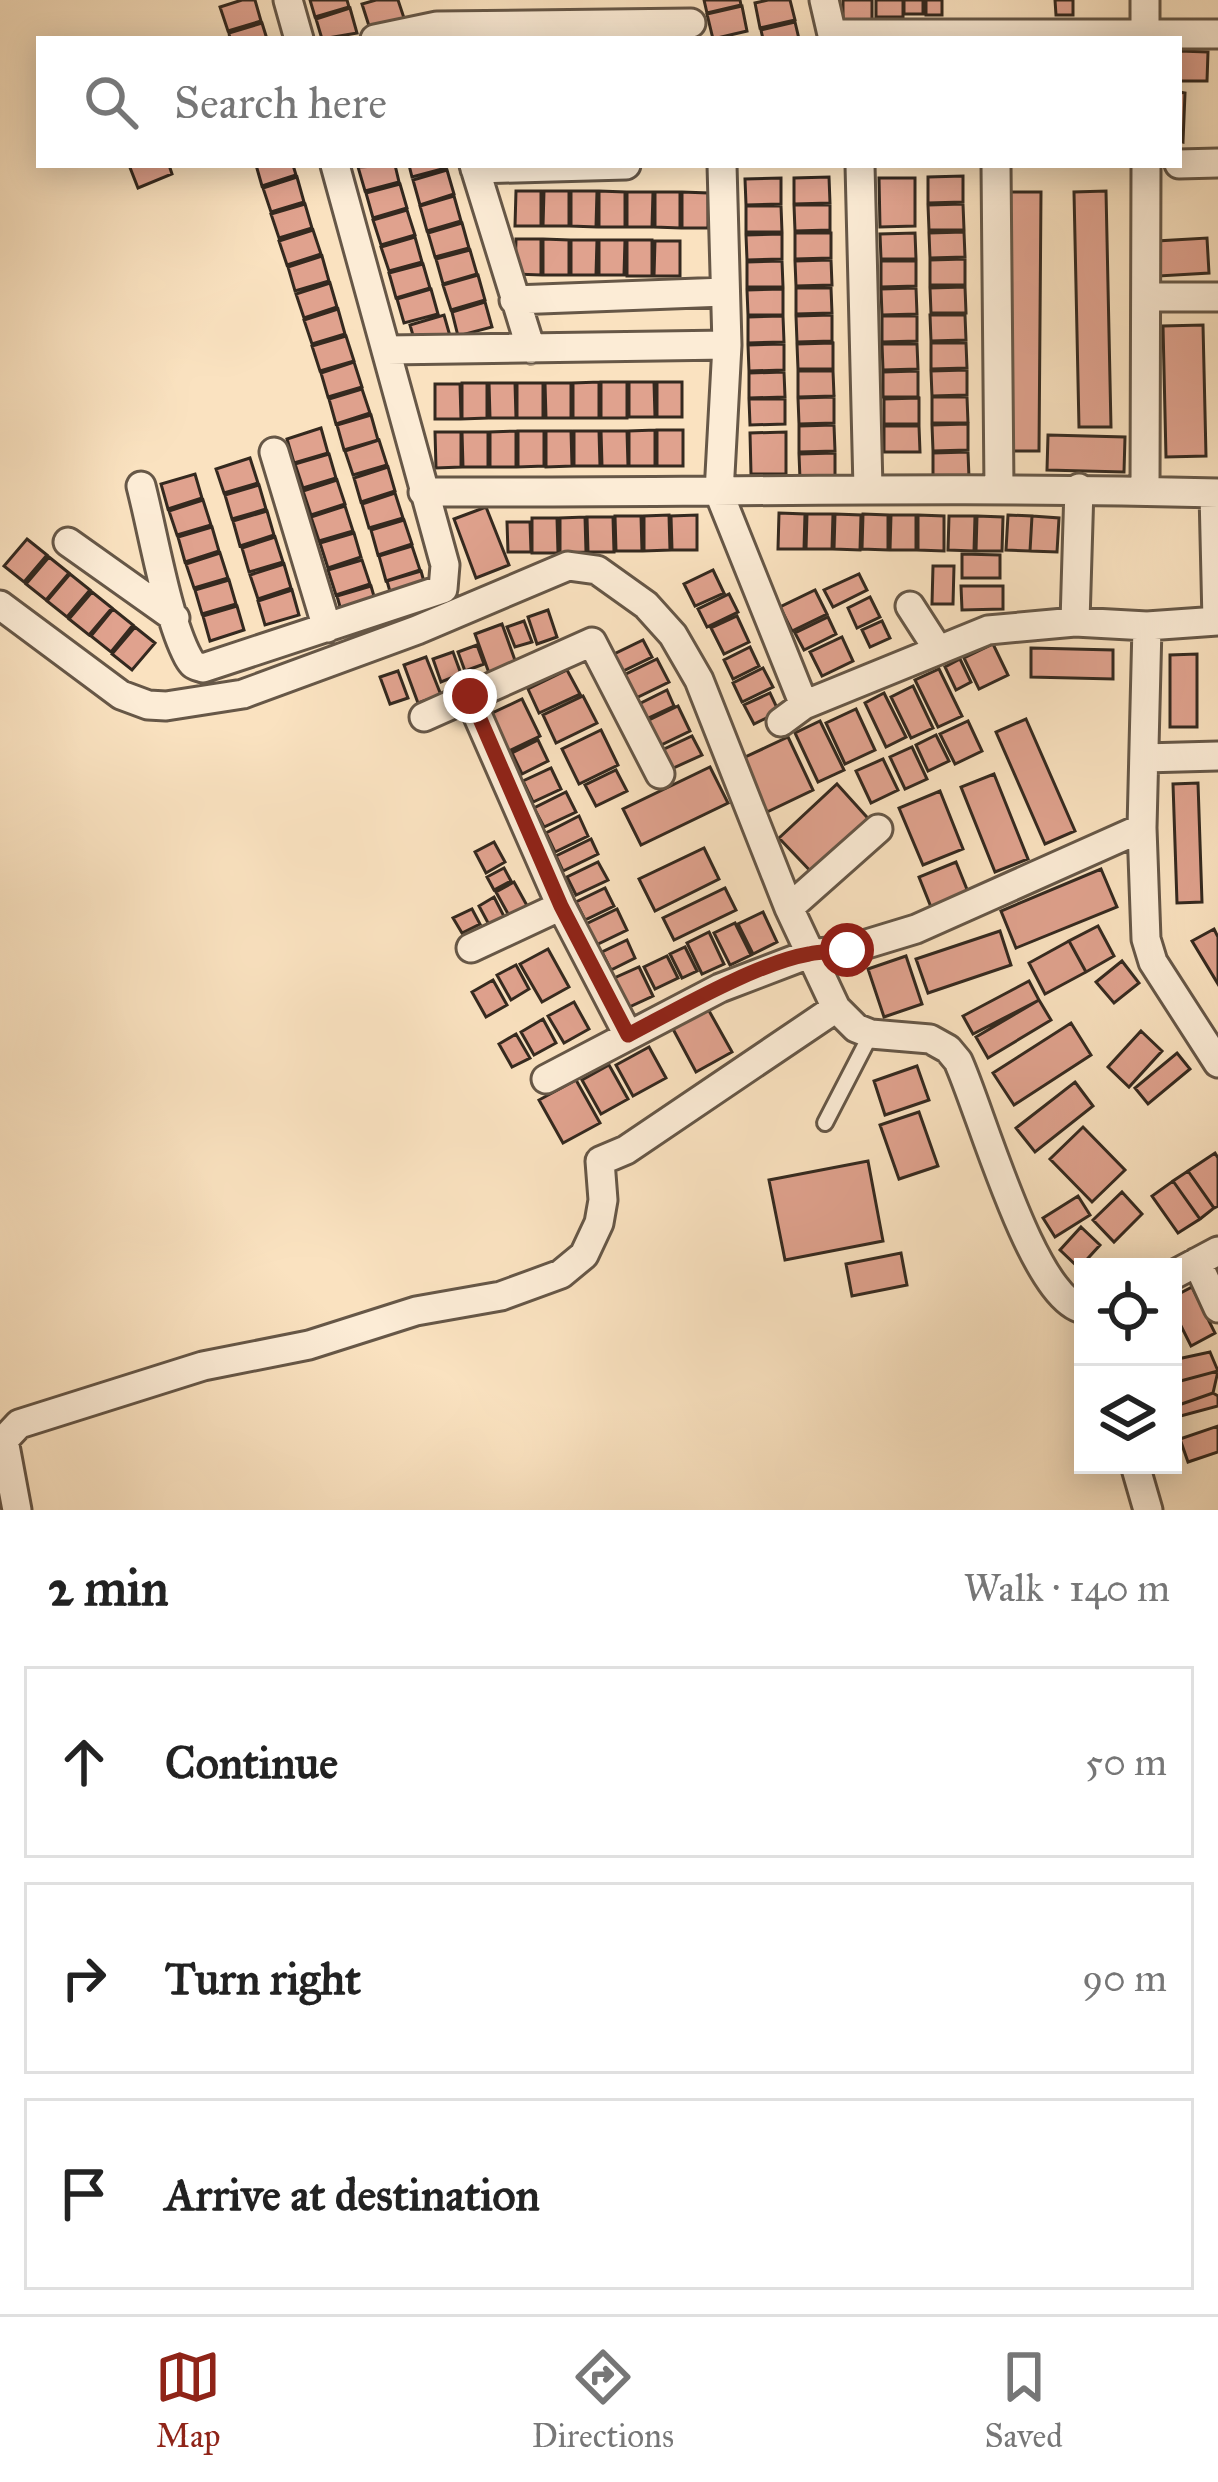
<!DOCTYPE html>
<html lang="en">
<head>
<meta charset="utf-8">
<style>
  :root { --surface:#fff; --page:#f2f2f2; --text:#222; --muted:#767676; --line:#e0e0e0; --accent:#8f2418 }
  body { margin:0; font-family:"IM FELL Great Primer",serif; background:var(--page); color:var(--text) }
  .controls { position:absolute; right:36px; bottom:36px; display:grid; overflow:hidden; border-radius:0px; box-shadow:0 6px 30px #0003 }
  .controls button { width:108px; height:108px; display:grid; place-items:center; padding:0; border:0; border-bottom:3px solid var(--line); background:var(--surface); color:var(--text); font:60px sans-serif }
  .stop { position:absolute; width:36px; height:36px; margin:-27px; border:9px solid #8f2418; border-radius:50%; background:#fff }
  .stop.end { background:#8f2418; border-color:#fff; box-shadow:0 3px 12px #0008 }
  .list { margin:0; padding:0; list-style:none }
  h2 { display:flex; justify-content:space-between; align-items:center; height:156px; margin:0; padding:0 48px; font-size:51px }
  h2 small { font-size:39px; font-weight:400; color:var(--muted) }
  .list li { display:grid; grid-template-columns:78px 1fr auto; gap:36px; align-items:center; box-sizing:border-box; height:192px; margin:0 24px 24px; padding:0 24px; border:3px solid var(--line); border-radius:0px }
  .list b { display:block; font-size:45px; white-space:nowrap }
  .list em { font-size:39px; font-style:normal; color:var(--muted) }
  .icon { flex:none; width:66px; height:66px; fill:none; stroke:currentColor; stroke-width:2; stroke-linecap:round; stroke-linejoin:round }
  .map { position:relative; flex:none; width:1218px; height:1510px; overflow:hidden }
  .search { position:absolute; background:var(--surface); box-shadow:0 6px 30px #0003; left:36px; right:36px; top:36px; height:132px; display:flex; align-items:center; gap:30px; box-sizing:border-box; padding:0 42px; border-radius:0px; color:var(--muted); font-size:45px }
  .sheet { height:804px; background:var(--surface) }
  nav { display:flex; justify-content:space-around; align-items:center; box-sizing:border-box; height:168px; border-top:3px solid var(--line); background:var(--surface); font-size:33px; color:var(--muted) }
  nav a { display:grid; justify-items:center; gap:6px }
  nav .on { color:var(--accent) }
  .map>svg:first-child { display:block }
  .building { fill:#e0a28e; stroke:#34291f; stroke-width:3 }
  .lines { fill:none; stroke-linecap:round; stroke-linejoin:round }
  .lane-casing { stroke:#665747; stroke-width:20 }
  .street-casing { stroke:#665747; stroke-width:33 }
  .lane { stroke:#fcecd6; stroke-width:14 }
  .street { stroke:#fcecd6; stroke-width:27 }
  .route { stroke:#8f2418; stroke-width:15 }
</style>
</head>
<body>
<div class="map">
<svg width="1218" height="1510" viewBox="0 0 1218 1510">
  <rect width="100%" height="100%" fill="#fae2c0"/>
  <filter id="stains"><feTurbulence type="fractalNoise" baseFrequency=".00167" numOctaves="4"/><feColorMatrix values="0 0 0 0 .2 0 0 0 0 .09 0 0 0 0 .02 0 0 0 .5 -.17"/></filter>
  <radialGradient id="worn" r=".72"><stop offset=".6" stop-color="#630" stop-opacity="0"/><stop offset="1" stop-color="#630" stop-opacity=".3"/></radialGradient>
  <!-- building -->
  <path class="building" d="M242,0h13l6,21 -33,10 -8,-24z
    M310,0h37l2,7 -34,10z
    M376,0h22l6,18 -34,11 -8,-25z
    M704,0h36l1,5 -34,8z
    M768,0h22l5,20 -35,8 -5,-25z
    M843,0h29v22h-29z
    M876,0h27v17h-27z
    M904,0h19v14h-19z
    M926,0h16v15h-16z
    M1055,0h18v15h-17z
    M742,6l5,25 -34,8 -6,-25z
    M350,8l7,25 -35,6 -6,-20z
    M795,22l4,17h-36l-2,-9z
    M262,23l5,16h-37l-1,-6z
    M1179,51l29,1 -1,29h-28z
    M1179,92l6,1 -2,49 -4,-1z
    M129,165h40l3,9 -34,14z
    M256,165h37l3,10 -34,11z
    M395,165l4,17 -34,9 -7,-24z
    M409,165h36l1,3 -34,9z
    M447,170l7,24 -34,11 -7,-25z
    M963,176v26l-35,1v-26z
    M297,177l7,25 -33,10 -8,-24z
    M829,177l1,26 -36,1v-26z
    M781,178v26l-35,1 -1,-26z
    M879,178h36v48l-35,1z
    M400,184l7,24 -34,10 -7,-25z
    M516,191h25v35h-26z
    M544,191h25v35h-26z
    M571,191h26l-1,36 -25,-1z
    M599,191l26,1v35h-26z
    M1106,191l5,236h-32l-5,-235z
    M627,192h26l-1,35h-25z
    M655,192h25v36l-25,-1z
    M682,192l26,1v35h-26z
    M1010,192h31l-2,259h-31z
    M454,196l7,25 -34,10 -7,-25z
    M305,204l7,24 -33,10 -8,-24z
    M963,204l1,26h-35l-1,-25z
    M794,205h36v25l-35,1z
    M746,206h35l1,26h-36z
    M407,210l8,25 -34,10 -8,-25z
    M462,223l7,25 -34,9 -7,-24z
    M313,230l8,24 -34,11 -8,-24z
    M964,232l1,25 -35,1 -1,-25z
    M795,233h36v25l-36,1z
    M915,233l1,26h-35l-1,-25z
    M782,234v25l-35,1 -1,-25z
    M415,237l7,25 -33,9 -8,-24z
    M1207,238l2,35 -50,3 -2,-35z
    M516,239h25v36l-26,-1z
    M543,239l26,1v35h-26z
    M571,240h26l-1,35h-25z
    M599,240h26l-1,35h-25z
    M627,240h25v36h-25z
    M655,241h25v35h-26z
    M470,250l7,24 -34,10 -7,-25z
    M322,256l7,25 -34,10 -7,-24z
    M965,259v26h-35v-25z
    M831,260l1,25 -36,1 -1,-25z
    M782,261l1,26h-36v-25z
    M881,261h35v25l-35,1z
    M423,264l7,24 -34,10 -7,-25z
    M478,275l7,25 -34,10 -8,-25z
    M330,283l7,24 -33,11 -8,-24z
    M965,287l1,26h-35l-1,-25z
    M796,288h35l1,25 -36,1z
    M916,288l1,26 -35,1 -1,-26z
    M431,289l7,25 -34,9 -7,-24z
    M783,289v26h-35l-1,-25z
    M485,302l7,25 -34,9 -6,-24z
    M338,309l7,25 -33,10 -8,-24z
    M444,315l6,21 -34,10 -6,-21z
    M832,315v26l-35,1 -1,-26z
    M930,315h35l1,25 -35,1z
    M783,316l1,26 -36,1v-26z
    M882,316h35v25l-35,1z
    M1203,325l3,131 -40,1 -3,-131z
    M346,336l8,25 -34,10 -8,-25z
    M833,343v26h-35l-1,-25z
    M931,343h35l1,25 -36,1z
    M784,344v26l-35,1 -1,-26z
    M882,344h35l1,25 -35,1z
    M354,362l8,25 -34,10 -7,-24z
    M967,370v25l-35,1 -1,-25z
    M798,371h35l1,25 -36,1z
    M918,371v26h-35v-25z
    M784,372l1,25 -36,1v-25z
    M599,382v36h-26v-35z
    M601,382h26v36h-26z
    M629,382h25l1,35h-26z
    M657,382h25v35h-25z
    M462,383h25v35l-25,1z
    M489,383h26l1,35h-26z
    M517,383h26v35h-26z
    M545,383h26v35h-25z
    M435,384h25l1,35h-26z
    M362,389l8,24 -34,11 -7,-25z
    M834,397v26l-35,1 -1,-26z
    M932,397h35l1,26h-36z
    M919,398v26h-35v-25z
    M749,399h36v25l-35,1z
    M371,415l7,25 -34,10 -7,-25z
    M968,424v26l-35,1 -1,-26z
    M834,425l1,26 -36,1v-26z
    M884,426h35l1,26h-36z
    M321,428l7,25 -34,10 -7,-24z
    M655,430v36h-26v-35z
    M657,430h26v36h-26z
    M516,431v36h-26v-35z
    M518,431h26v35l-26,1z
    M546,431h25l1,35 -26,1z
    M574,431h25l1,35h-26z
    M601,431h26l1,35h-26z
    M435,432h26v35l-25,1z
    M462,432h26v35h-25z
    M786,432v42h-35l-1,-41z
    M1048,435l77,2 -1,35 -77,-2z
    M379,440l8,25 -34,10 -8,-24z
    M968,452l1,26h-36v-25z
    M835,453v25l-35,1 -1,-25z
    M329,454l7,24 -33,10 -8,-24z
    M250,458l8,25 -34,10 -8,-24z
    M388,467l7,24 -34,11 -7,-24z
    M195,474l7,24 -34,11 -7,-25z
    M337,480l8,24 -34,11 -8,-24z
    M259,485l7,24 -34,10 -7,-24z
    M395,493l8,25 -34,10 -7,-24z
    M203,500l8,25 -34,10 -8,-24z
    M345,506l8,25 -34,10 -8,-24z
    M486,507l23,58 -33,13 -22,-59z
    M267,511l7,24 -34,11 -7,-25z
    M779,513l26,1 -1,35h-26z
    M807,514h26l-1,35h-26z
    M835,514l26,1 -1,35 -26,-1z
    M863,514l25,1v35l-26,-1z
    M669,515l1,35 -26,1v-35z
    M697,515v35h-25l-1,-34z
    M891,515h25v35h-26z
    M918,515l26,1v35l-26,-1z
    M1008,515l24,1 -2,35 -24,-1z
    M615,516h26l1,35h-26z
    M949,516h26l-1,35 -26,-1z
    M977,516l26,1 -1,34h-26z
    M1032,516l27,2 -2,34 -27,-1z
    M585,517l1,35 -26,1v-35z
    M587,517h26l1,35h-26z
    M532,518h25l1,35h-26z
    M404,520l8,24 -34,11 -7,-25z
    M507,522h23l1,30h-23z
    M212,527l7,24 -34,11 -7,-25z
    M354,533l7,24 -33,11 -8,-25z
    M275,537l8,25 -34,10 -7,-24z
    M27,539l20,16 -23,27 -20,-16z
    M412,546l8,24 -34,11 -7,-25z
    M220,553l8,25 -34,10 -8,-24z
    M962,554l38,1v23h-38z
    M49,557l20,16 -23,27 -20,-16z
    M362,560l8,24 -34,11 -8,-25z
    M284,564l7,24 -33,11 -8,-24z
    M933,566h21l-1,38h-21z
    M713,570l11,23 -29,13 -11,-22z
    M421,571l7,25 -34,10 -7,-25z
    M70,574l20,16 -23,27 -20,-16z
    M859,574l8,16 -34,17 -9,-17z
    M229,580l7,24 -34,10 -7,-24z
    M371,586l7,24 -34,11 -7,-25z
    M961,586h42v23l-41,1z
    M292,590l7,25 -34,10 -7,-24z
    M815,590l12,24 -35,17 -12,-24z
    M92,592l20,16 -23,27 -20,-16z
    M729,594l9,18 -31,15 -9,-18z
    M870,597l10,20 -23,11 -9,-20z
    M237,606l7,24 -34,11 -7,-25z
    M113,609l20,16 -22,27 -20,-16z
    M548,610l9,27 -20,7 -9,-27z
    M737,616l12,26 -25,12 -13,-26z
    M828,617l8,17 -32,16 -9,-17z
    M524,621l8,21 -17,5 -8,-20z
    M882,621l8,17 -20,9 -8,-17z
    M502,624l14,39 -27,10 -14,-39z
    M135,627l20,16 -23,27 -20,-16z
    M842,637l11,24 -31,15 -12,-24z
    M643,640l9,17 -33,16 -9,-17z
    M993,644l15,31 -29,14 -15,-31z
    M477,645l7,19 -19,7 -7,-19z
    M750,647l9,19 -26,13 -9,-19z
    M1031,648l82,2v29l-82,-2z
    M453,652l8,22 -20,8 -8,-23z
    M1197,654v73h-27v-72z
    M426,657l15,38 -23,8 -14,-38z
    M657,659l12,23 -33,16 -12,-23z
    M960,659l11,23 -15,8 -11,-23z
    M763,668l10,19 -31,15 -9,-19z
    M939,669l23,47 -24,11 -23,-47z
    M567,670l13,24 -41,19 -11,-24z
    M398,671l10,27 -18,6 -10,-27z
    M913,686l20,42 -22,10 -20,-41z
    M667,690l7,16 -30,14 -7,-15z
    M770,693l9,19 -25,12 -10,-19z
    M884,693l22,44 -20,10 -21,-44z
    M583,696l14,27 -41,20 -13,-28z
    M522,699l18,37 -33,16 -19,-37z
    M678,706l12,25 -31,15 -12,-25z
    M856,709l19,41 -30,14 -19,-41z
    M1026,719l49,112 -30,13 -49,-112z
    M820,721l24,49 -26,12 -23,-49z
    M968,721l14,30 -27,13 -15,-30z
    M601,730l17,35 -39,19 -17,-35z
    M936,735l13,26 -21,10 -12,-26z
    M692,736l10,19 -33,15 -9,-19z
    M788,737l25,53 -46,22 -26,-53z
    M538,740l10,21 -26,13 -10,-21z
    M912,747l15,32 -22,10 -15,-32z
    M883,759l15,31 -27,13 -15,-32z
    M710,767l18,36 -87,42 -18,-36z
    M551,768l10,21 -28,13 -10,-21z
    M616,770l11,21 -31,15 -11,-21z
    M994,774l34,85 -33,13 -34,-85z
    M1198,783l4,119 -25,1 -4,-119z
    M837,784l37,41 -57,53 -38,-40z
    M940,791l23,58 -40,16 -24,-57z
    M566,792l10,20 -32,15 -10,-19z
    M579,816l9,20 -33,16 -9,-19z
    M591,839l7,15 -35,17 -7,-15z
    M494,842l11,20 -19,11 -11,-21z
    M704,848l15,31 -64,32 -16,-32z
    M598,862l10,18 -32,15 -9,-18z
    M956,862l12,30 -37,15 -12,-30z
    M504,868l7,13 -17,9 -7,-13z
    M1101,869l16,38 -101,41 -15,-37z
    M514,882l16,29 -18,10 -16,-29z
    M605,888l9,18 -29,14 -9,-18z
    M725,888l11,22 -62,30 -11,-22z
    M494,897l15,29 -15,8 -15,-28z
    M472,909l8,15 -18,9 -9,-15z
    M617,909l10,21 -31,15 -10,-21z
    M763,912l14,30 -24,12 -15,-30z
    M735,923l16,32 -21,10 -16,-32z
    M1098,926l16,30 -28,16 -17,-31z
    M1214,929l4,8v47l-26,-43z
    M1000,931l11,34 -83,28 -12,-34z
    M709,932l15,32 -22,10 -15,-31z
    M627,940l8,18 -24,12 -9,-18z
    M1069,941l17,31 -41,22 -16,-31z
    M685,947l12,24 -15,7 -12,-24z
    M548,949l21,38 -27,15 -22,-38z
    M667,956l11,22 -23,11 -11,-22z
    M906,956l16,48 -38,13 -16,-48z
    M1122,961l17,22 -25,20 -18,-21z
    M516,965l13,24 -18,11 -14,-25z
    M639,967l14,29 -26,12 -15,-29z
    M493,980l14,25 -21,12 -14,-25z
    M1029,981l10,19 -66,34 -10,-18z
    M1039,1000l12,20 -63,38 -12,-21z
    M574,1002l15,27 -25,14 -16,-27z
    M708,1009l24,43 -36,20 -23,-43z
    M543,1019l13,24 -22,12 -13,-23z
    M1071,1023l20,32 -77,50 -21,-32z
    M1141,1031l21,20 -33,36 -21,-20z
    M516,1034l14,24 -18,9 -13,-23z
    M649,1047l17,31 -33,18 -17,-31z
    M1177,1053l13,16 -42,35 -13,-16z
    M609,1065l19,34 -27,15 -19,-34z
    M917,1066l12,34 -44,15 -11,-34z
    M576,1080l24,43 -37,20 -24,-43z
    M1075,1082l18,24 -58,46 -19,-24z
    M919,1112l19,54 -39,13 -19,-54z
    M1083,1127l42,43 -33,32 -42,-43z
    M1215,1153l3,5v48l-4,2 -26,-37z
    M868,1161l15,80 -98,19 -16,-80z
    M1188,1171l26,37 -14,11 -27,-38z
    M1173,1181l27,38 -22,14 -26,-37z
    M1122,1192l20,22 -28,28 -21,-22z
    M1078,1196l12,19 -35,22 -12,-19z
    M1081,1227l19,18 -21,23 -19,-18z
    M901,1253l6,32 -55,11 -6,-32z
    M1192,1287l23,46 -24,13 -18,-36v-13z
    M1210,1352l8,19 -45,12v-23z
    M1218,1371l-5,22 -40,14v-24z
    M1213,1393l5,3v10l-45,12v-11z
    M1218,1426v26l-30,10 -8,-23z"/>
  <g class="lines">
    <!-- lane casing -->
    <g class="lane-casing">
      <path id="lane" d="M825,1123l46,-89"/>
    </g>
    <!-- street casing -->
    <g class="street-casing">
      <path id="street" d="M288,0l11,39
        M824,0l9,39
        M1145,0v39
        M832,34h386
        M375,39l62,-13 254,-3
        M1179,164l39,-1
        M474,165l57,184
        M722,165l5,180 -8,148 85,212
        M860,165l8,323
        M996,165l3,324
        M475,169l151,-4
        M1146,297h72
        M514,300l211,-8
        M387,350l340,-5
        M274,452l53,176
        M141,486c12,46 26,132 47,171 5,9 6,8 15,11l240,-79 2,-24 -110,-400
        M1145,490l1,-325
        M423,492c265,1 530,-6 795,1
        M1214,493l3,128
        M68,542l107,76
        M0,605l121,90 27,10 18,1 77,-12 174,-64 151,-64 29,4 49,35 27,30 26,45 90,228 47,100 20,20 15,6 59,5 18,10 10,12c23,50 74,237 125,248
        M910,606l27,42
        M1075,622l4,-134
        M1147,626l-5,202 4,111 7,23 65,101
        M469,696l92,210 67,129
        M424,717l168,-75 68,132
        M781,722l23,-17 184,-75 87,-8 72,4 71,-5
        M1144,758l74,-2
        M789,908l89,-79
        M471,948l90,-42
        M546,1079l174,-91 89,-34 38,-4 69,-21 226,-101
        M1197,1262l21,46
        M1173,1275l45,-24
        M1135,1465l13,45
        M17,1510l-13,-70 15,-16 184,-58 106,-21 107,-34 85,-15 60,-22 23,-19 15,-32 4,-23 -3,-39 26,-11 210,-142"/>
    </g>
    <!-- lane -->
    <use href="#lane" class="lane"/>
    <!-- street -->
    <use href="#street" class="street"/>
  </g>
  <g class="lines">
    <!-- route -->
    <path class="route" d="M470,696l91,210 67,129c48,-25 129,-72 181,-81 13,-3 26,-2 38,-4"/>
  </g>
  <rect width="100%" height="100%" filter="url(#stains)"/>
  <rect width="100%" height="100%" fill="url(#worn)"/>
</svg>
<div class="controls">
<button><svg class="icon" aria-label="locate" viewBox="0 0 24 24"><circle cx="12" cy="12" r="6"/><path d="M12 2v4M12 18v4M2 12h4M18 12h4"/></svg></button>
<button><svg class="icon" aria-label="layers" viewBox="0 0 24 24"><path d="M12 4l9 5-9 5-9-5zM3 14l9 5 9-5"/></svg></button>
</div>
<div class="stop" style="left:847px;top:950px"></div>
<div class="stop end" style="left:470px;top:696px"></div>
<div class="search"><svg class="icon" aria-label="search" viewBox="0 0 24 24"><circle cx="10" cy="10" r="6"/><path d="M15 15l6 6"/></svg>Search here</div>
</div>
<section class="sheet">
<h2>2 min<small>Walk · 140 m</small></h2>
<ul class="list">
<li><svg class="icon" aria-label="ahead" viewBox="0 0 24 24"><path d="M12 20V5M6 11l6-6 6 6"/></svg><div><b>Continue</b></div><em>50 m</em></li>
<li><svg class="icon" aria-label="right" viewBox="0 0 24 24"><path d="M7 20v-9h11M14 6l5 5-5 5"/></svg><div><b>Turn right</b></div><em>90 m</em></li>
<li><svg class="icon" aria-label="arrive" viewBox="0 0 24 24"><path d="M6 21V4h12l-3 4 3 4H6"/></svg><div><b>Arrive at destination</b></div></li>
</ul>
</section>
<nav>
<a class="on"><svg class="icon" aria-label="map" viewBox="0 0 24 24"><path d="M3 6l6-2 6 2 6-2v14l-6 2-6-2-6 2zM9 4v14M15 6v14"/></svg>Map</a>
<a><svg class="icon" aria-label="directions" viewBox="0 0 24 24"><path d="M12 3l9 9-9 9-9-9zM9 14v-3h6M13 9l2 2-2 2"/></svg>Directions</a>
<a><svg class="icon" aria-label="saved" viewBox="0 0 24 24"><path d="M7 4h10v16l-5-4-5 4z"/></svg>Saved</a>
</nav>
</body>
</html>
